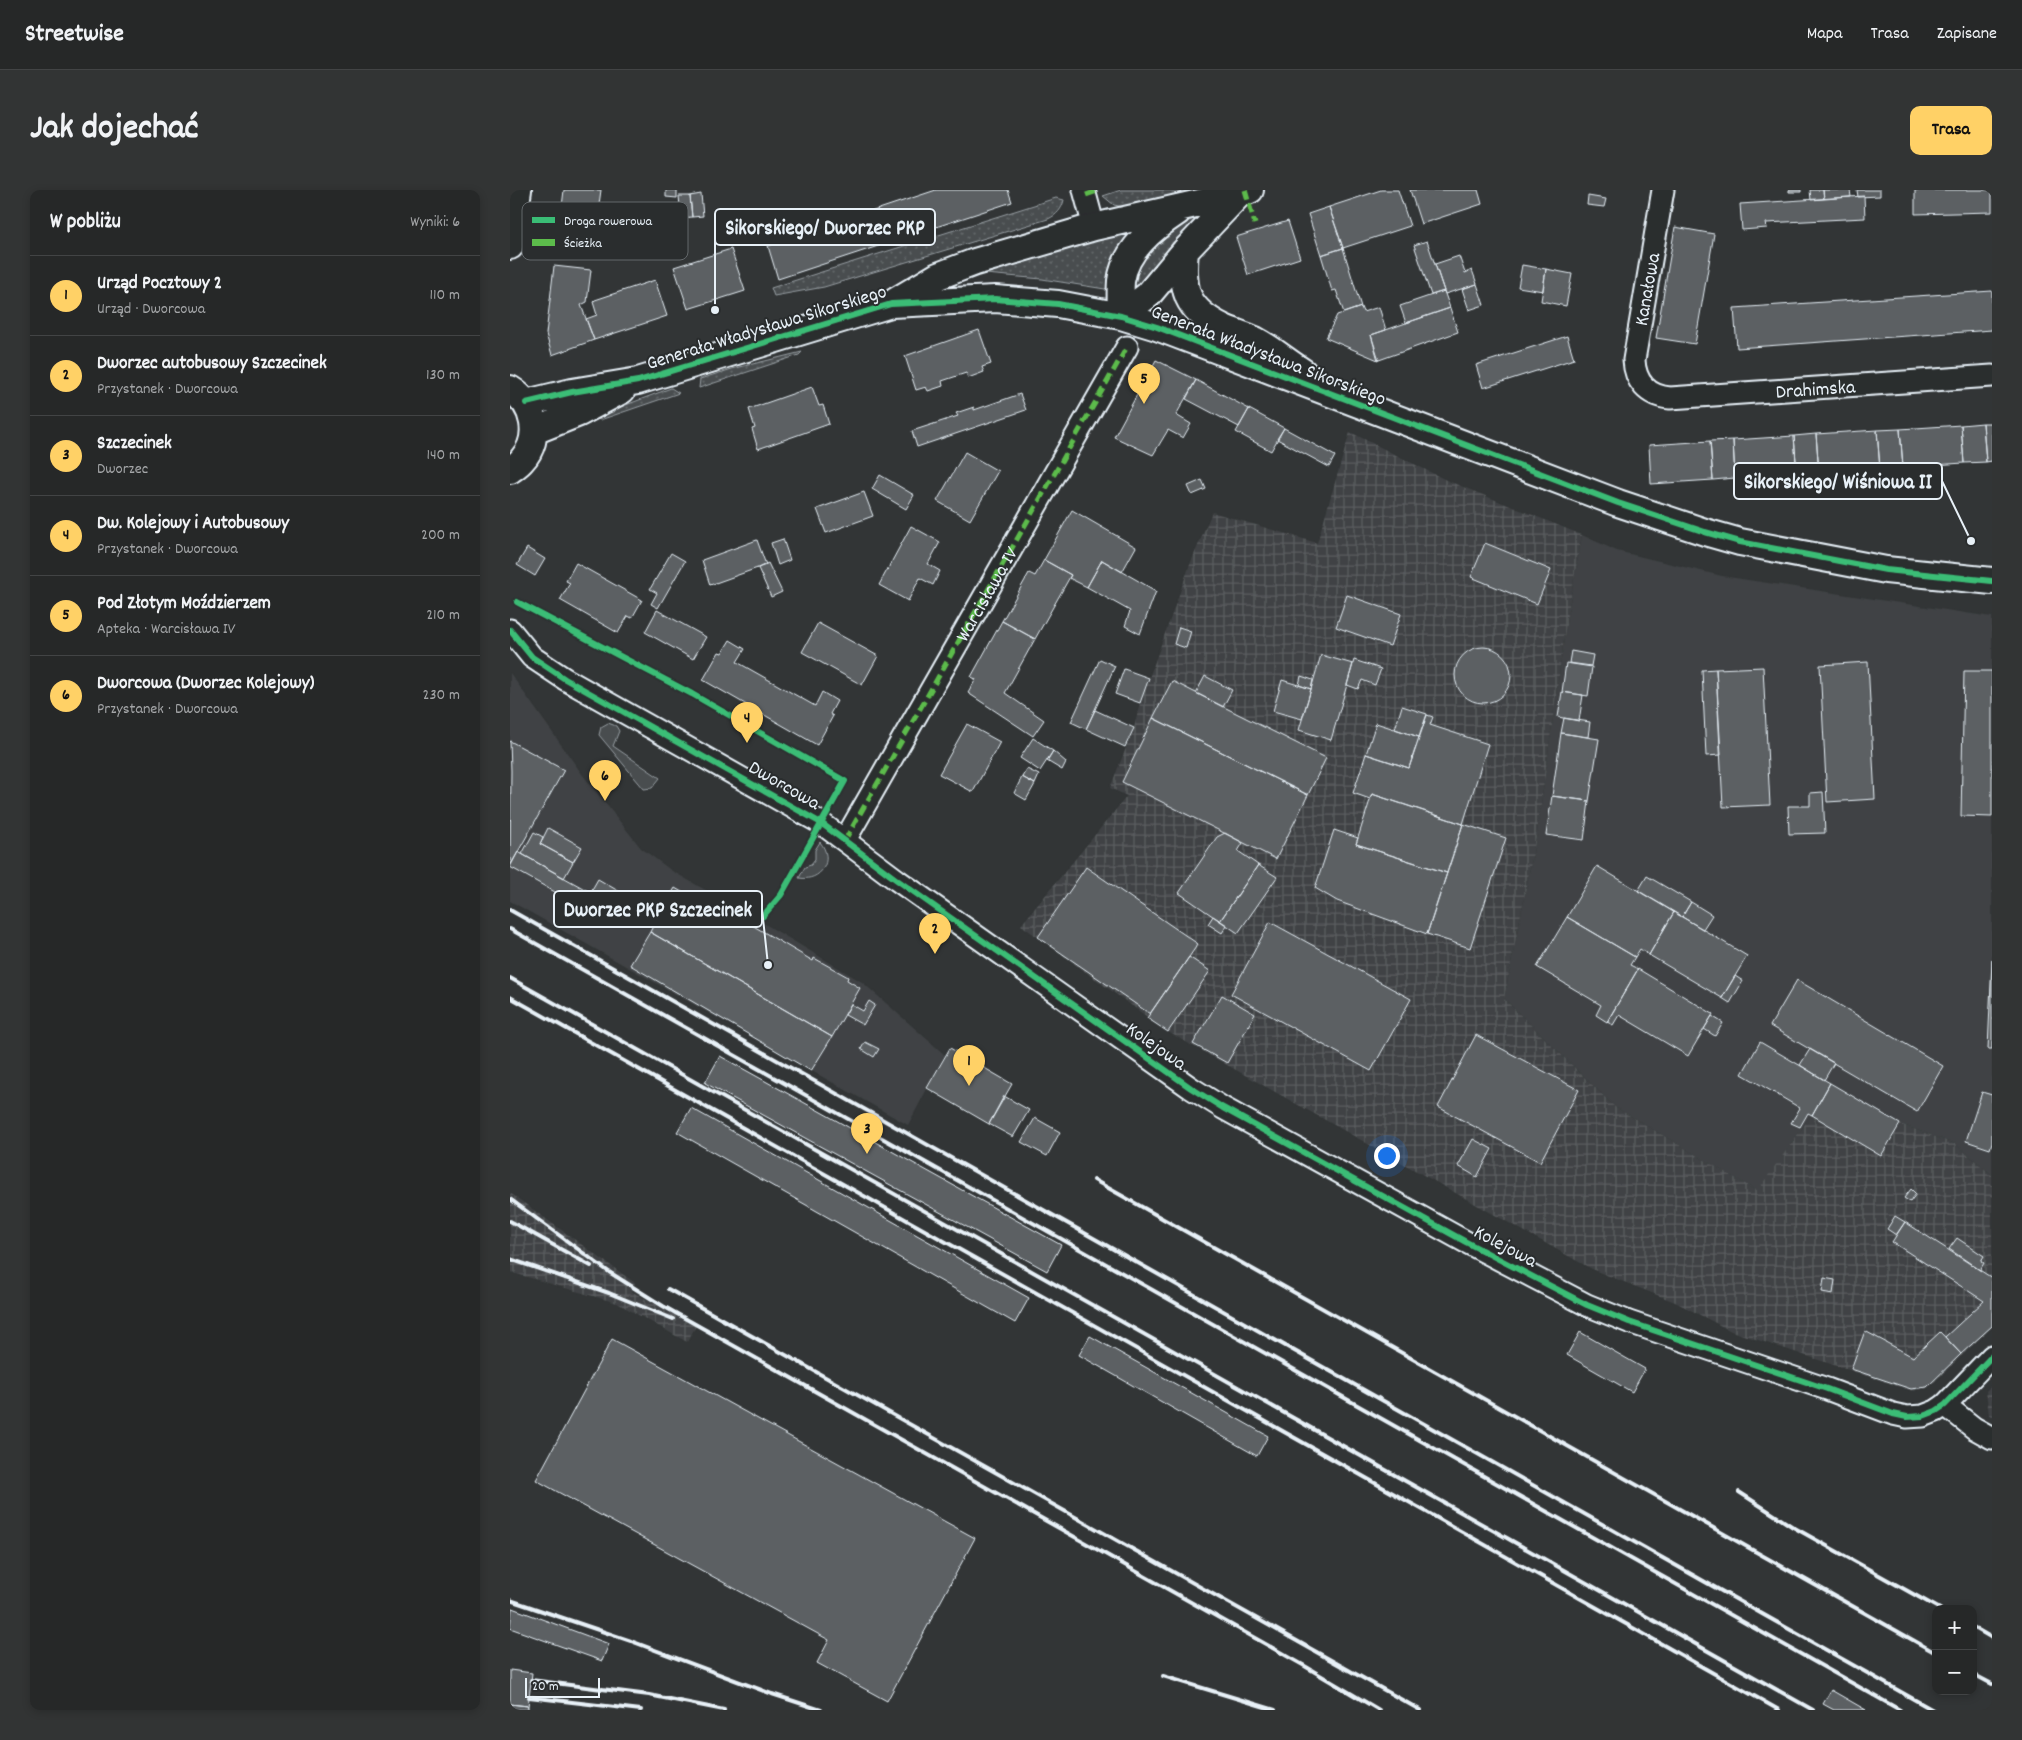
<!DOCTYPE html>
<html lang="pl">
<head>
<meta charset="utf-8">
<style>
  :root { --surface:#262828; --page:#323434; --text:#f1f3f6; --muted:#a4a6a8; --line:#424445; --accent:#ffd166 }
  body { margin:0; font-family:Dekko,sans-serif; background:var(--page); color:var(--text) }
  .controls { position:absolute; right:15px; bottom:15px; display:grid; overflow:hidden; border-radius:10px; box-shadow:0 2px 8px #0003 }
  .controls button { width:45px; height:45px; display:grid; place-items:center; padding:0; border:0; border-bottom:1px solid var(--line); background:var(--surface); color:var(--text); font:25px sans-serif }
  .scale { position:absolute; left:15px; bottom:12px; width:75px; box-sizing:border-box; padding-left:5px; border:2px solid #e8f1f8; border-top:0; font-size:14px; line-height:18px; white-space:nowrap; color:#e8f1f8; -webkit-text-stroke:4px #2a2d2e; paint-order:stroke }
  .you { position:absolute; left:876px; top:965px; width:18px; height:18px; margin:-12px; border:4px solid #fff; border-radius:50%; background:#1a73e8; box-shadow:0 0 0 8px #1a73e833 }
  .badge { display:grid; place-items:center; width:32px; height:32px; border-radius:50%; background:var(--accent); color:#111; font-size:16px; font-weight:700 }
  .pin { position:absolute; translate:-50% -41px; filter:drop-shadow(0 1px 2px #0008) }
  .pin::after { content:''; position:absolute; top:26px; width:18px; height:15px; background:inherit; clip-path:polygon(0 0,100% 0,50% 100%) }
  .list { margin:0; padding:0; list-style:none }
  h2 { display:flex; justify-content:space-between; align-items:center; height:65px; margin:0; padding:0 20px; font-size:21px }
  h2 small { font-size:16px; font-weight:400; color:var(--muted) }
  .list li { display:grid; grid-template-columns:32px 1fr auto; gap:15px; align-items:center; box-sizing:border-box; height:80px; padding:0 20px; border-top:1px solid var(--line) }
  .list b { display:block; font-size:19px; white-space:nowrap }
  .list p { margin:0; font-size:16px; white-space:nowrap; color:var(--muted) }
  .list em { font-size:16px; font-style:normal; color:var(--muted) }
  .map { position:relative; flex:none; width:1482px; height:1520px; overflow:hidden; border-radius:10px }
  header { display:flex; align-items:center; gap:30px; box-sizing:border-box; height:70px; padding:0 25px; background:var(--surface); border-bottom:1px solid var(--line) }
  header strong { font-size:24px }
  nav { display:flex; gap:28px; margin-inline-start:auto; font-size:18px }
  .intro { display:flex; align-items:center; justify-content:space-between; box-sizing:border-box; height:120px; padding:0 30px }
  h1 { margin:0; font-size:35px }
  .button { padding:12px 22px; border-radius:10px; background:var(--accent); color:#111; font-size:18px; font-weight:700 }
  main { display:flex; gap:30px; padding:0 30px }
  aside { flex:1; background:var(--surface); border-radius:10px; box-shadow:0 2px 8px #0003 }
  .map>svg:first-child { display:block }
  .built { fill:#3f4244 }
  .industrial { fill:url(#industrial-grid) }
  .grass { fill:url(#grass-dots); stroke:#989fa4 }
  .garden { fill:#494d4f; stroke:#989fa4 }
  .building { fill:#5c6063; stroke:#e8f1f8 }
  .lines { fill:none; stroke-linecap:round; stroke-linejoin:round }
  .minor-casing { stroke:#e8f1f8; stroke-width:25 }
  .tertiary-casing { stroke:#e8f1f8; stroke-width:30 }
  .minor { stroke:#2a2d2e; stroke-width:21 }
  .tertiary { stroke:#2a2d2e; stroke-width:26 }
  .rail { stroke:#e8f1f8; stroke-width:4 }
  .quiet { stroke:#5cbc4b; stroke-width:5; stroke-dasharray:10 5; stroke-linecap:butt }
  .cycleway-casing { stroke:#2a2d2e; stroke-width:9 }
  .cycleway { stroke:#3abd76; stroke-width:6 }
  .labels { text-anchor:middle; stroke-width:4; stroke-linejoin:round; paint-order:stroke }
  .street-label { font-size:20px; fill:#e8f1f8; stroke:#2a2d2e }
  .key { fill:#2a2d2e; stroke:#63686b; stroke-width:1 }
  .key-label { font-size:14px; fill:#e8f1f8 }
  .leader { fill:none; stroke:#e8f1f8; stroke-width:2 }
  .callout-dot { fill:#e8f1f8; stroke:#2a2d2e; stroke-width:2 }
  .callout { fill:#2a2d2e; stroke:#e8f1f8; stroke-width:2 }
  .callout-label { font-size:21px; text-anchor:middle; font-weight:bold; fill:#e8f1f8 }
</style>
</head>
<body>
<header>
<strong>Streetwise</strong>
<nav><a>Mapa</a><a>Trasa</a><a>Zapisane</a></nav>
</header>
<div class="intro"><h1>Jak dojechać</h1><a class="button">Trasa</a></div>
<main>
<aside>
<h2>W pobliżu<small>Wyniki: 6</small></h2>
<ul class="list">
<li><span class="badge">1</span><div><b>Urząd Pocztowy 2</b><p>Urząd · Dworcowa</p></div><em>110 m</em></li>
<li><span class="badge">2</span><div><b>Dworzec autobusowy Szczecinek</b><p>Przystanek · Dworcowa</p></div><em>130 m</em></li>
<li><span class="badge">3</span><div><b>Szczecinek</b><p>Dworzec</p></div><em>140 m</em></li>
<li><span class="badge">4</span><div><b>Dw. Kolejowy i Autobusowy</b><p>Przystanek · Dworcowa</p></div><em>200 m</em></li>
<li><span class="badge">5</span><div><b>Pod Złotym Moździerzem</b><p>Apteka · Warcisława IV</p></div><em>210 m</em></li>
<li><span class="badge">6</span><div><b>Dworcowa (Dworzec Kolejowy)</b><p>Przystanek · Dworcowa</p></div><em>230 m</em></li>
</ul>
</aside>
<div class="map">
<svg width="1482" height="1520" viewBox="0 0 1482 1520">
  <defs>
    <pattern id="industrial-grid" width="8" height="8" patternUnits="userSpaceOnUse" patternTransform="scale(1.25)"><rect width="8" height="8" fill="#3f4244"/><path d="M0 4h8M4 0v8" fill="none" stroke="#5b5e60"/></pattern>
    <pattern id="grass-dots" width="8" height="8" patternUnits="userSpaceOnUse" patternTransform="scale(1.25)"><rect width="8" height="8" fill="#494d4f"/><path d="M2 2h.1M6 6h.1" fill="none" stroke="#636769" stroke-width="1.8" stroke-linecap="round"/></pattern>
  </defs>
  <rect width="100%" height="100%" fill="#323536"/>
  <filter id="ink" filterUnits="userSpaceOnUse"><feTurbulence type="fractalNoise" baseFrequency=".02" numOctaves="2"/><feDisplacementMap in="SourceGraphic" scale="10" xChannelSelector="R" yChannelSelector="G"/><feConvolveMatrix kernelMatrix="1 2 1 2 8 2 1 2 1" color-interpolation-filters="sRGB"/></filter>
  <g filter="url(#ink)">
    <!-- built -->
    <path class="built" d="M1072,345l35,16 105,25 270,41v558l-37,-31 -55,-20 -70,-40 -19,32 -53,76 -143,-85 -111,-108 33,-166 30,-216z
      M0,483l72,101 59,74 31,23 88,50 102,61 83,73 -37,70 -398,-224z"/>
    <!-- industrial -->
    <path class="industrial" d="M840,242l96,48 136,55 -15,82 -30,216 -33,166 111,108 142,84 54,-75 19,-32 70,40 55,20 37,31v152l-64,61 -16,3 -181,-60 -56,-29 -79,-31 -17,-9 -411,-230 -147,-107 106,-129 -17,-8 24,-60 6,-25 49,-136 23,-55 105,31z
      M0,1003l125,90 -4,8 65,35 -9,16 -70,-39 -107,-31z
      M1482,1195v31l-3,-1 -3,-24z"/>
    <!-- grass -->
    <path class="grass" d="M611,0h79l-71,18 -15,-3 -11,-9z
      M546,8l8,2c-2,9 -7,15 -16,19l-224,68 -50,9 -3,-8z
      M701,20l-78,83c2,-42 43,-67 78,-83z
      M625,36l-27,60 -3,3 -63,-10 -68,-6z
      M292,162l-3,3 -100,33 1,-9 32,-10z
      M161,198l8,5 -79,27 -6,-3z"/>
    <!-- garden -->
    <path class="garden" d="M98,533l8,3 3,5 -6,15 47,32 -8,10 -8,1 -45,-54 2,-8z
      M310,652c15,18 1,40 -21,36l6,-11 6,-2 4,-5v-10z"/>
    <!-- building -->
    <path class="building" d="M54,0h37l-4,29 -36,-4z
      M156,0h11v8l-11,-1z
      M426,0h72l4,12 -234,77 -10,-33z
      M871,0h17l12,36 -67,22 -14,-41z
      M900,0h68l4,14 -61,20z
      M1279,0h12v2h-12z
      M1300,0h13l1,9 -13,1z
      M1313,0h27l1,7 -27,2z
      M1347,0h23v6l-22,1z
      M1405,0h77v22l-77,2z
      M191,4l2,22 -11,1 -2,-21z
      M169,6h11l2,21 -11,1z
      M1078,6l18,3 -2,8 -17,-2z
      M1354,6l1,22 -99,5 1,5 -25,2 -2,-26z
      M819,17l14,41 -22,7 -13,-41z
      M778,31l12,37 -52,17 -12,-38z
      M1165,37l39,7 -19,110 -39,-6z
      M917,51l17,50 -13,4 -17,-50z
      M833,58l18,59 -17,6 -8,-23 -4,1 -11,-36z
      M221,59l14,42 -57,18 -14,-42z
      M949,66l6,17 7,-3 5,14 -32,10 -10,-30z
      M1012,75l24,4 -3,22 -25,-4z
      M44,76l37,4 -4,32 -6,3 13,35 -42,15 -6,-21z
      M1036,79l26,5 -6,32 -25,-5z
      M145,90l12,36 -73,24 -8,-21 11,-4 -4,-13 2,-2z
      M967,94l7,21 -15,5 -7,-21z
      M934,101l6,17 -44,15 -6,-17z
      M1482,101v39l-255,18 -3,-40z
      M851,117l2,5 16,-5 7,23 -15,5 7,25 -52,-22 11,-23z
      M940,118l8,24 -79,28 -8,-25z
      M469,140l12,34 -9,3 2,5 -16,6 -2,-5 -24,8 1,5 -15,5 -2,-4 -10,3 -11,-34z
      M1057,146l7,23 -91,29 -7,-23z
      M646,170l40,20 -20,35 15,9 -8,14 -15,-8 -15,25 -39,-18z
      M686,190l53,29 -10,18 -53,-28z
      M302,197l7,19 4,-1 6,19 -71,25 -6,-20 3,-1 -6,-19z
      M510,204l6,16 -109,37 -5,-16 46,-15 -2,-3 18,-6v3z
      M739,219l35,19 -13,23 -35,-19z
      M1473,233h9v38l-6,1z
      M1473,233l3,39 -22,1 -3,-38z
      M1451,235l3,38 -61,4 -3,-38z
      M774,238l51,28 -6,11 -52,-28z
      M1390,239l3,38 -23,2 -3,-39z
      M1367,240l3,39 -61,4 -3,-39z
      M1306,244l3,39 -22,1 -3,-38z
      M1284,246l3,38 -62,4 -2,-38z
      M1223,250l2,38 -22,2 -3,-39z
      M1200,251l3,39 -62,4 -2,-39z
      M455,262l33,19 -28,49 -33,-19z
      M370,285l34,20 -8,14 -34,-20z
      M692,290l4,9 -14,6 -4,-9z
      M354,302l9,24 -47,17 -9,-24z
      M562,320l64,37 -14,25 -20,-12 -15,27 -18,-9 2,-3 -27,-15z
      M401,336l29,16 -12,22 12,7 -7,14 -13,-7 -12,23 -29,-16z
      M273,349l7,21 -12,5 -7,-22z
      M247,350l9,25 -56,20 -8,-25z
      M975,353l66,27 -14,34 -66,-27z
      M17,358l18,11 -10,17 -18,-11z
      M161,363l14,8 -27,47 -7,-4 6,-11 -7,-4z
      M534,370l27,15 -36,64 -33,-18 27,-48 6,3z
      M592,370l54,31 -16,43 -15,-8 5,-15 -43,-24z
      M66,373l66,37 -10,18 -4,-2 -10,17 -58,-33 10,-17 -4,-2z
      M258,373l14,29 -11,5 -13,-29z
      M837,405l54,19 -11,32 -54,-19z
      M147,420l49,27 -13,22 -48,-27z
      M492,431l33,18 -30,54 39,27 -11,16 -65,-43 8,-14 -5,-2z
      M308,433l60,33 -16,29 -60,-33z
      M669,437l12,4 -5,17 -12,-4z
      M220,450l15,9 -8,13 78,44 7,-14 15,9 -7,13 3,2 -16,29 -114,-65 16,-28 3,1z
      M945 485a28 28 0 1 1 56 0a28 28 0 1 1-56 0Z
      M1061,461l22,4 -2,11 -22,-3z
      M811,465l32,9 -22,76 -32,-10z
      M590,469l15,7 -29,63 -15,-7z
      M844,470l27,9 -6,16 -13,-5 -4,9 -11,-4z
      M1358,472l7,137 -48,3 -7,-137z
      M1056,473l26,4 -4,29 -26,-4z
      M1253,477l7,138 -47,2 -7,-138z
      M614,479l25,9 -9,25 -25,-9z
      M1206,479l5,86 -15,1 -4,-86z
      M1454,481h28v146l-31,-1z
      M695,486l27,14 -9,17 -27,-14z
      M791,486l12,4 -2,9 -12,-4z
      M772,490l29,9 -9,30 -29,-8z
      M662,491l154,77 -18,37 -155,-77z
      M1052,502l21,3 -4,26 -21,-4z
      M892,516l25,8 -8,23 -24,-8z
      M585,520l39,18 -9,19 -39,-18z
      M917,525l6,2 -3,8 58,19 -25,80 -91,-30 -2,5 -17,-6 13,-39 43,14z
      M643,528l155,77 -32,64 -154,-77z
      M1054,528l26,4 -2,15 -27,-4z
      M866,533l43,14 -10,31 -43,-14z
      M457,534l33,18 -27,50 -34,-18z
      M1051,543l38,6 -10,62 -37,-5z
      M523,548l20,13 -13,20 -20,-13z
      M0,551l54,29 -54,96 1,-95z
      M543,561l13,11 -4,8 -15,-9z
      M517,579l12,6 -4,9 -13,-7z
      M512,587l13,7 -9,16 -12,-7z
      M1313,602l2,41 -36,1 -1,-28h22v-13z
      M862,604l91,30 -16,49 -91,-29z
      M1042,606l37,5 -5,39 -38,-5z
      M953,634l43,14 -36,110 -43,-14z
      M38,638l34,19 -9,15 -33,-18z
      M824,640l24,8 -2,6 91,29 -20,61 -90,-33 -22,-13z
      M24,642l9,5 -3,7 33,18 -9,16 -42,-24z
      M715,643l18,10 -5,8 20,14 -38,56 -41,-28 38,-56z
      M8,662l72,40 -8,15 -72,-40z
      M748,675l19,12 -39,56 -18,-12z
      M1087,676l77,46 -25,43 -9,-6 -5,8 -68,-40z
      M576,677l112,77 -48,70 -112,-77z
      M1137,686l44,26 -9,15 -44,-26z
      M88,689l27,16 -16,28 -27,-16z
      M165,698l19,11 2,-5 8,4 -3,5 42,23 2,-5 68,40 1,-3 34,19 -1,3 13,8 -28,49 -182,-105 5,-10 -6,-4 3,-6 -1,-1 7,-11 7,4z
      M1181,712l21,13 -9,14 -21,-12z
      M1164,722l73,44 -25,42 -73,-43z
      M703,726l14,9 -5,8 -14,-9z
      M1057,727l68,40 -5,8 8,4 -31,53 -11,-7 5,-10 -64,-38z
      M760,732l141,77 -40,72 -140,-77z
      M140,742l182,105 -21,34 -181,-106z
      M679,767l21,14 -42,61 -21,-14z
      M1482,770v89h-4z
      M1128,779l75,45 -25,42 -69,-41 -6,10 -6,-3z
      M1225,786l8,5 -13,22 -8,-5z
      M1287,790l146,86 -26,46 -147,-86z
      M712,805l33,19 -28,49 -34,-19z
      M359,811l6,4 -12,20 -18,-10 6,-11 12,7z
      M1202,826l11,7 -8,13 -11,-7z
      M966,845l103,55 -39,72 -102,-55z
      M355,852l14,7 -5,8 -13,-8z
      M1250,852l70,41 -18,32 -4,-2 -8,14 -9,-4 9,-15 -58,-34z
      M440,858l62,36 -23,40 -62,-36z
      M1300,859l24,14 -10,17 -24,-15z
      M210,866l341,189 -14,26 -342,-188z
      M1320,893l70,41 -19,32 -69,-41z
      M1472,902l10,3v47l-2,7 -24,-8z
      M494,906l25,14 -16,27 -24,-13z
      M181,918l338,190 -14,25 -338,-191z
      M525,928l25,14 -13,24 -26,-14z
      M963,949l19,10 -15,28 -19,-11z
      M1401,999l5,5 -6,8 -6,-4z
      M1385,1026l10,6 -9,13 -9,-6z
      M1395,1032l87,56v48l-31,28 -16,-17 39,-36 -92,-59z
      M1447,1048l27,18 -3,5 3,2 -4,7 -31,-21z
      M1314,1088l11,2 -2,14 -11,-2z
      M1355,1141l48,26 27,-25 21,22 -34,33 -16,2 -60,-20z
      M1070,1142l65,37 -13,23 -65,-37z
      M580,1146l178,100 -11,20 -178,-101z
      M102,1149l363,199 -88,163 -70,-38 12,-23 -293,-160z
      M2,1418l97,36 -7,17 -92,-33z
      M0,1480l22,3 -4,33 -18,-2z
      M1321,1500l35,20h-32l-11,-6z
      M0,1514l18,2v4h-18z"/>
    <g class="lines">
      <!-- minor casing -->
      <g class="minor-casing">
        <g id="minor">
          <path d="M574,0l10,37"/>
          <path id="s1" d="M1153,0l-29,170c1,21 13,36 36,38l322,-22"/>
          <path d="M0,440l22,27 33,22 256,144 76,57 294,208 32,20 243,134 121,63 42,17 198,67 66,25 14,3 16,-1 13,-5 9,-6 47,-49"/>
          <path d="M335,650l282,-493"/>
          <path d="M1435,1215l29,23 18,10"/>
        </g>
      </g>
      <!-- tertiary casing -->
      <g class="tertiary-casing">
        <path id="tertiary" d="M0,56l8,-56
          M675,61c-4,39 1,58 37,76 11,5 22,8 33,13 17,9 32,22 48,32
          M386,111l42,-25 37,-14 119,-35 145,-33 11,-4
          M611,126l27,-21 37,-44 54,-57
          M611,126c0,-11 -1,-24 0,-35 4,-31 32,-53 56,-69
          M0,199c25,15 32,49 12,71 -3,4 -8,7 -12,10
          M16,213l46,-11 66,-11 253,-77 104,-5 63,5 63,12 36,11 461,176 87,29 35,10 146,28 106,11
          M24,241l45,-18 43,-23"/>
      </g>
      <!-- minor -->
      <use href="#minor" class="minor"/>
      <!-- tertiary -->
      <use href="#tertiary" class="tertiary"/>
      <!-- rail -->
      <path class="rail" d="M0,720l1423,800
        M0,739l1390,781
        M0,788l1303,732
        M0,807l1269,713
        M584,990l842,473
        M0,1009l99,73 54,34 640,359 76,45
        M0,1031l81,45
        M0,1069l99,34 64,26
        M158,1099l752,421
        M1229,1302l54,35 147,82
        M0,1410l121,41 141,53 49,16
        M1463,1437l19,11
        M1463,1484l19,10
        M653,1486l112,34
        M21,1490l118,15 75,15
        M19,1507l112,13"/>
      <!-- quiet -->
      <g class="quiet">
        <path d="M735,0l10,34"/>
        <path d="M576,5l14,-5"/>
        <path id="s2" d="M335,650l282,-493"/>
      </g>
      <!-- cycleway casing -->
      <g class="cycleway-casing">
        <path id="cycleway" d="M16,213l46,-11 66,-11 253,-77 104,-5 63,5 63,12 36,11 461,176 87,29 35,10 146,28 106,11
          M7,412l175,92 153,87 -64,114 -18,21
          M0,440l22,27 33,22 256,144 76,57 294,208 32,20 243,134 121,63 42,17 198,67 66,25 14,3 16,-1 13,-5 9,-6 47,-49"/>
      </g>
      <!-- cycleway -->
      <use href="#cycleway" class="cycleway"/>
    </g>
  </g>
  <g class="labels">
    <!-- street labels -->
    <g class="street-label">
      <text transform="translate(1136 99) rotate(-80)" y="7">Kanałowa</text>
      <text transform="translate(256 136) rotate(-17)" y="7">Generała Władysława Sikorskiego</text>
      <text transform="translate(759 164) rotate(21)" y="7">Generała Władysława Sikorskiego</text>
      <text dy="7" stroke="none"><textPath href="#s1" startOffset="376">Drahimska</textPath></text>
      <text dy="7" stroke="none"><textPath href="#s2" startOffset="284">Warcisława IV</textPath></text>
      <text transform="translate(275 594) rotate(30)" y="7">Dworcowa</text>
      <text transform="translate(647 855) rotate(35)" y="7">Kolejowa</text>
      <text transform="translate(996 1055) rotate(28)" y="7">Kolejowa</text>
    </g>
  </g>
  <!-- legend -->
  <rect x="12" y="12" width="166" height="58" rx="8" class="key"/>
  <rect x="22" y="27" width="23" height="6" fill="#3abd76"/>
  <rect x="22" y="49" width="23" height="7" fill="#5cbc4b"/>
  <g class="key-label">
    <text x="54" y="35">Droga rowerowa</text>
    <text x="54" y="57">Ścieżka</text>
  </g>
  <!-- callouts -->
  <path class="leader" d="M205 120L205 37M1461 351L1432 291M258 775L252 719"/>
  <g class="callout-dot">
    <circle cx="205" cy="120" r="5"/>
    <circle cx="1461" cy="351" r="5"/>
    <circle cx="258" cy="775" r="5"/>
  </g>
  <g class="callout">
    <rect x="205" y="19" width="220" height="36" rx="5"/>
    <rect x="1224" y="273" width="208" height="36" rx="5"/>
    <rect x="44" y="701" width="208" height="36" rx="5"/>
  </g>
  <g class="callout-label">
    <text x="315" y="44">Sikorskiego/ Dworzec PKP</text>
    <text x="1328" y="298">Sikorskiego/ Wiśniowa II</text>
    <text x="148" y="726">Dworzec PKP Szczecinek</text>
  </g>
</svg>
<div class="controls">
<button>+</button>
<button>−</button>
</div>
<div class="scale">20 m</div>
<div class="you"></div>
<div class="pin badge" style="left:459px;top:896px">1</div>
<div class="pin badge" style="left:425px;top:764px">2</div>
<div class="pin badge" style="left:357px;top:964px">3</div>
<div class="pin badge" style="left:237px;top:553px">4</div>
<div class="pin badge" style="left:634px;top:214px">5</div>
<div class="pin badge" style="left:95px;top:611px">6</div>
</div>
</main>
</body>
</html>
